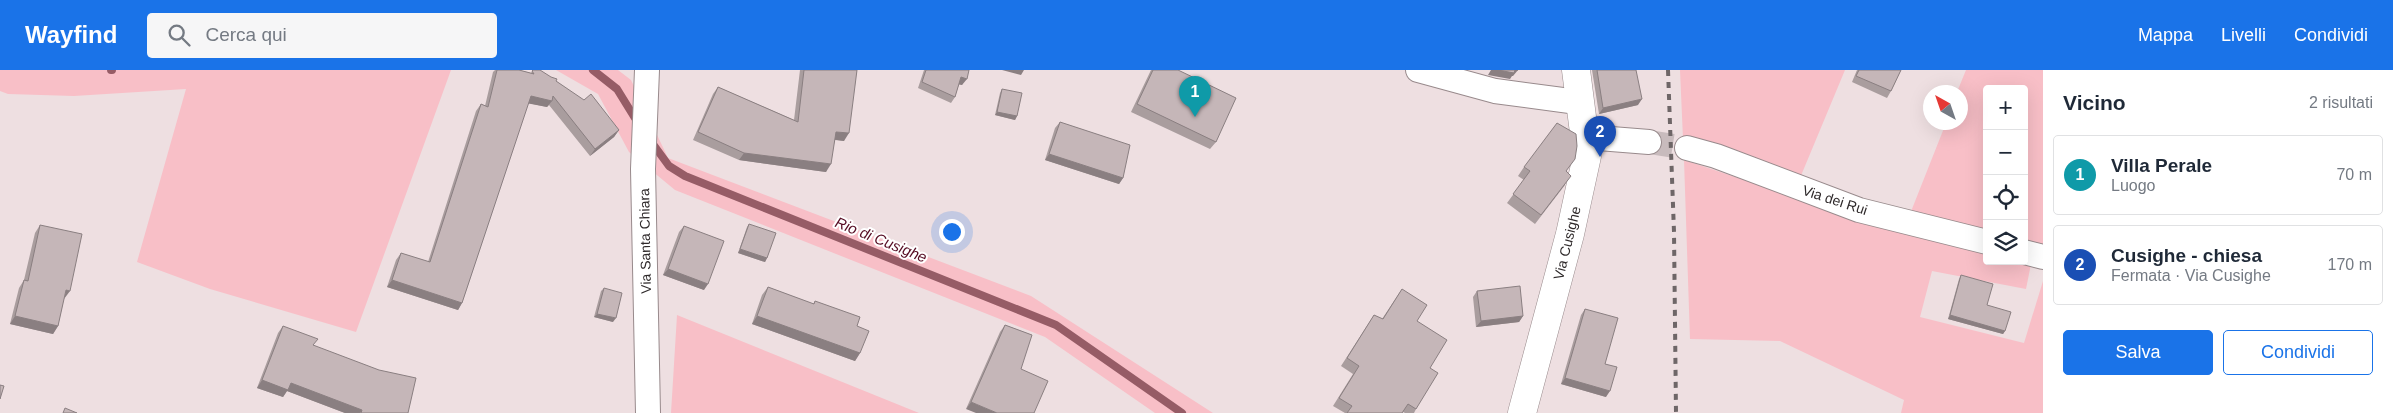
<!DOCTYPE html>
<html lang="it">
<head>
<meta charset="utf-8">
<style>
  :root { --surface:#fff; --page:#f6f6f7; --text:#1f2937; --muted:#747a83; --line:#e0e1e3; --accent:#1a73e8 }
  body { margin:0; font-family:Arial,sans-serif; background:var(--page); color:var(--text) }
  .controls { position:absolute; right:15px; top:15px; display:grid; overflow:hidden; border-radius:5px; box-shadow:0 5px 20px #0002 }
  .controls button { width:45px; height:45px; display:grid; place-items:center; padding:0; border:0; border-bottom:1px solid var(--line); background:var(--surface); color:var(--text); font:25px sans-serif }
  .compass { position:absolute; left:1923px; top:15px; width:45px; height:45px; border-radius:50%; background:var(--surface); box-shadow:0 5px 20px #0002; rotate:320deg }
  .you { position:absolute; left:951px; top:161px; width:18px; height:18px; margin:-12px; border:4px solid #fff; border-radius:50%; background:#1a73e8; box-shadow:0 0 0 8px #1a73e833 }
  .badge { display:grid; place-items:center; width:32px; height:32px; border-radius:50%; background:var(--accent); color:#fff; font-size:16px; font-weight:700 }
  .pin { position:absolute; translate:-50% -41px; filter:drop-shadow(0 1px 2px #0008) }
  .pin::after { content:''; position:absolute; top:26px; width:18px; height:15px; background:inherit; clip-path:polygon(0 0,100% 0,50% 100%) }
  .list { margin:0; padding:0; list-style:none }
  h2 { display:flex; justify-content:space-between; align-items:center; height:65px; margin:0; padding:0 20px; font-size:21px }
  h2 small { font-size:16px; font-weight:400; color:var(--muted) }
  .list li { display:grid; grid-template-columns:32px 1fr auto; gap:15px; align-items:center; box-sizing:border-box; height:80px; margin:0 10px 10px; padding:0 10px; border:1px solid var(--line); border-radius:5px }
  .list b { display:block; font-size:19px; white-space:nowrap }
  .list p { margin:0; font-size:16px; white-space:nowrap; color:var(--muted) }
  .list em { font-size:16px; font-style:normal; color:var(--muted) }
  .actions { display:flex; gap:10px; padding:15px 20px }
  .actions a { flex:1; padding:11px 0; border:1px solid var(--accent); border-radius:5px; text-align:center; font-size:18px; color:var(--accent) }
  .actions .main { background:var(--accent); color:#fff }
  .icon { flex:none; width:28px; height:28px; fill:none; stroke:currentColor; stroke-width:2; stroke-linecap:round; stroke-linejoin:round }
  .map { position:relative; flex:none; width:2043px; height:343px; overflow:hidden }
  header { display:flex; align-items:center; gap:30px; box-sizing:border-box; height:70px; padding:0 25px; background:var(--accent); color:#fff }
  header strong { font-size:24px }
  nav { display:flex; gap:28px; margin-inline-start:auto; font-size:18px }
  .search { width:350px; height:45px; background:var(--page); display:flex; align-items:center; gap:12px; box-sizing:border-box; padding:0 18px; border-radius:5px; color:var(--muted); font-size:19px }
  main { display:flex }
  aside { flex:1; background:var(--surface) }
  .map>svg:first-child { display:block }
  .green { fill:#f8bfc7 }
  .lines { fill:none; stroke-linecap:round; stroke-linejoin:round }
  .stream { stroke:#965c66; stroke-width:8 }
  .minor-tunnel { stroke:#c8bbbd; stroke-width:24; stroke-dasharray:24 12; stroke-linecap:butt }
  .minor-casing { stroke:#988a8c; stroke-width:26 }
  .tertiary-casing { stroke:#988a8c; stroke-width:29 }
  .minor { stroke:#fff; stroke-width:24 }
  .tertiary { stroke:#fff; stroke-width:28 }
  .rail { stroke:#6e6667; stroke-width:4; stroke-dasharray:6 6; stroke-linecap:butt }
  .wall { fill:#a99d9e }
  .shaded-wall { fill:#8a7f81 }
  .building { fill:#c5b6b8; stroke:#8a7f81 }
  .labels { text-anchor:middle; stroke-width:4; stroke-linejoin:round; paint-order:stroke }
  .street-label { font-size:14px; fill:#2f2a2b; stroke:#fff }
  .water-label { font-size:15px; font-style:italic; fill:#560c23; stroke:#fff }
</style>
</head>
<body>
<header>
<strong>Wayfind</strong>
<div class="search"><svg class="icon" aria-label="search" viewBox="0 0 24 24"><circle cx="10" cy="10" r="6"/><path d="M15 15l6 6"/></svg>Cerca qui</div>
<nav><a>Mappa</a><a>Livelli</a><a>Condividi</a></nav>
</header>
<main>
<div class="map">
<svg width="2043" height="343" viewBox="0 0 2043 343">
  <rect width="100%" height="100%" fill="#eedfe1"/>
  <!-- green -->
  <path class="green" d="M0,0h451l-95,262 -146,-43 -73,-27 49,-173 -112,7 -66,-2 -8,-3z
    M556,0h62l13,10 37,78 363,138 182,117h-58l-110,-76 -370,-147 -46,-38 -31,-58z
    M1680,0h165l-45,108 -117,-39z
    M1966,0h77v177l-19,-5v-153h-37v144l-77,-19 36,-91 14,-1v-30h-3z
    M1684,90l109,36 194,56v9h33l11,3 -5,25 -94,-18 -12,46 104,26 19,-62v132h-142l3,-13 -124,-59 -90,-2z
    M677,245l242,98h-248z"/>
  <g class="lines">
    <!-- stream -->
    <path class="stream" d="M111,0h1
      M593,0l24,19 21,34
      M650,70l19,26 16,10 371,149 126,88"/>
    <!-- minor-tunnel -->
    <path class="minor-tunnel" d="M1649,72l38,6"/>
    <!-- minor casing -->
    <g class="minor-casing">
      <path id="minor" d="M647,0l-4,99 5,244
        M1418,0l77,21 75,10 11,-1
        M1586,67l63,5
        M1687,78l29,8 143,54 128,32
        M2024,182l19,5"/>
    </g>
    <!-- tertiary casing -->
    <g class="tertiary-casing">
      <path id="tertiary" d="M1522,343l48,-179 17,-78 -11,-86"/>
    </g>
    <!-- minor -->
    <use href="#minor" class="minor"/>
    <!-- tertiary -->
    <use href="#tertiary" class="tertiary"/>
    <!-- rail -->
    <path class="rail" d="M1668,0l6,162 2,181"/>
  </g>
  <!-- wall -->
  <path class="wall" d="M495,0h24l12,3 2,-3 23,11 63,49 -5,7 -24,19 -41,-51 -2,2 -19,-4 -66,200 -4,7 -71,-23 9,-27 5,-7 27,9 48,-151 5,-7 4,2 8,-34z
    M800,0h57l-13,71 -9,-1 -9,32 -87,-12 -46,-20 20,-46 5,-7 76,33z
    M924,0h45l-7,15 -3,-1 -4,13 -4,6 -33,-15z
    M1151,0h27l38,72 -6,7 -79,-37z
    M1592,0h44l2,35 -39,9z
    M1857,0h44l-10,21 -4,7 -35,-16z
    M1002,19l15,27 -2,4 -20,-5 5,-22z
    M1060,52l63,56 -4,6 -74,-24 10,-32z
    M1524,97l42,4 -1,14 -30,39 -28,-21 17,-23 -6,-4z
    M749,154l18,34 -2,4 -27,-9 9,-26z
    M40,155l24,73 -6,28 -5,8 -43,-10 9,-36 5,-8 11,-47z
    M684,156l20,64 -41,-15 16,-43z
    M1961,205l26,30 18,26 -2,3 -55,-15 11,-40z
    M768,217l45,17 2,-3 42,25 3,27 -5,8 -103,-37 10,-29z
    M604,218l9,34 -19,-5 7,-26z
    M1402,219l15,32 13,47 -14,41 -2,4h-9l-2,-1 -1,1h-57l-12,-7 20,-32 -12,-8 33,-51 8,4z
    M1477,221l46,25 -4,6 -43,5 -3,-30z
    M1585,239l20,55 1,33 -45,-13 20,-69z
    M1005,255l27,10 -66,74 34,-77z
    M283,256l30,19 95,68h-63l-58,-22 -4,6 -26,-9 21,-55z"/>
  <!-- shaded-wall -->
  <path class="shaded-wall" d="M1002,0h22l-3,5z
    M1491,0h27l-5,6h-1l-2,3 -22,-4z
    M961,7l6,2 -5,6 -5,-1z
    M531,26l21,5 -5,6 -21,-4z
    M1642,29l-4,6 -39,9 4,-6z
    M997,42l20,4 -2,4 -20,-5z
    M619,60l-5,7 -24,19 5,-7z
    M836,62l13,1 -5,8 -14,-2z
    M744,83l87,11 -5,8 -87,-12z
    M1049,84l74,24 -4,6 -74,-24z
    M740,179l27,9 -2,4 -27,-9z
    M668,199l40,15 -4,6 -41,-15z
    M392,210l70,23 -4,7 -71,-23z
    M66,220l4,1 -6,8z
    M597,244l19,4 -3,4 -19,-5z
    M1950,245l55,16 -2,3 -55,-15z
    M15,246l43,10 -5,8 -43,-10z
    M757,246l103,37 -5,8 -103,-37z
    M1523,246l-4,6 -43,5 5,-6z
    M1565,308l45,13 -4,6 -45,-13z
    M262,310l29,3 71,27 -2,3h-15l-58,-22 -4,6 -26,-9z
    M971,332l26,11h-21l-10,-4z"/>
  <!-- building -->
  <path class="building" d="M497,0h22l15,4 -2,-3 1,-1h7l11,7 6,2 -1,2 28,19 7,-6 28,36 -24,19 -42,-53 -1,5 -21,-5 -69,207 -70,-23 9,-27 29,9 51,-158 7,3z
    M804,0h53l-8,63 -13,-1 -5,32 -87,-11 -46,-21 20,-45 80,35z
    M926,0h43l-2,9 -6,-2 -6,20 -33,-15z
    M1153,0h25l58,28 -20,44 -79,-38z
    M1498,0h20h-3l-1,3z
    M1597,0h39l6,29 -39,9z
    M1859,0h42l-10,21 -35,-15z
    M1002,19l20,4 -5,23 -20,-4z
    M1060,52l70,23 -7,33 -74,-24z
    M1557,53l19,11 1,12 -2,13 -9,12 5,5 -30,39 -28,-21 17,-23 -6,-4z
    M749,154l27,9 -9,25 -27,-9z
    M40,155l42,9 -12,57 -4,-1 -8,36 -43,-10 9,-36 4,1z
    M684,156l40,15 -16,43 -40,-15z
    M1961,205l32,9 -6,21 24,7 -6,19 -55,-16z
    M1520,216l3,30 -42,5 -4,-30z
    M768,217l46,17 1,-3 45,16 -3,9 12,5 -9,22 -103,-37z
    M604,218l18,5 -6,25 -19,-4z
    M1402,219l25,16 -10,16 30,19 -17,28 8,5 -22,36 -8,-5 -6,9h-55l5,-7 -13,-8 20,-32 -12,-8 27,-43 9,4z
    M1585,239l33,9 -13,46 12,3 -7,24 -45,-13z
    M1005,255l27,10 -11,34 27,12 -14,32h-37l-26,-11z
    M283,256l35,13 -5,6 66,25 37,8 -8,35h-47l1,-3 -71,-27 -3,7 -26,-10z
    M0,315l4,1 -4,13z
    M65,338l12,5h-14z"/>
  <g class="labels">
    <!-- street labels -->
    <g class="street-label">
      <text transform="translate(1835 130) rotate(18)" y="5">Via dei Rui</text>
      <text transform="translate(645 171) rotate(-91)" y="5">Via Santa Chiara</text>
      <text transform="translate(1567 173) rotate(-76)" y="5">Via Cusighe</text>
    </g>
    <!-- water labels -->
    <g class="water-label">
      <text transform="translate(881 170) rotate(22)" y="5">Rio di Cusighe</text>
    </g>
  </g>
</svg>
<div class="controls">
<button>+</button>
<button>−</button>
<button><svg class="icon" aria-label="locate" viewBox="0 0 24 24"><circle cx="12" cy="12" r="6"/><path d="M12 2v4M12 18v4M2 12h4M18 12h4"/></svg></button>
<button><svg class="icon" aria-label="layers" viewBox="0 0 24 24"><path d="M12 4l9 5-9 5-9-5zM3 14l9 5 9-5"/></svg></button>
</div>
<svg class="compass" viewBox="-18 -18 36 36"><path d="M0-13l5 13h-10z" fill="#e53935"/><path d="M0 13l5-13h-10z" fill="#747a83"/></svg>
<div class="you"></div>
<div class="pin badge" style="left:1195px;top:47px;background:#0f9aa8">1</div>
<div class="pin badge" style="left:1600px;top:87px;background:#1a4fb4">2</div>
</div>
<aside>
<h2>Vicino<small>2 risultati</small></h2>
<ul class="list">
<li><span class="badge" style="background:#0f9aa8">1</span><div><b>Villa Perale</b><p>Luogo</p></div><em>70 m</em></li>
<li><span class="badge" style="background:#1a4fb4">2</span><div><b>Cusighe - chiesa</b><p>Fermata · Via Cusighe</p></div><em>170 m</em></li>
</ul>
<div class="actions"><a class="main">Salva</a><a>Condividi</a></div>
</aside>
</main>
</body>
</html>
